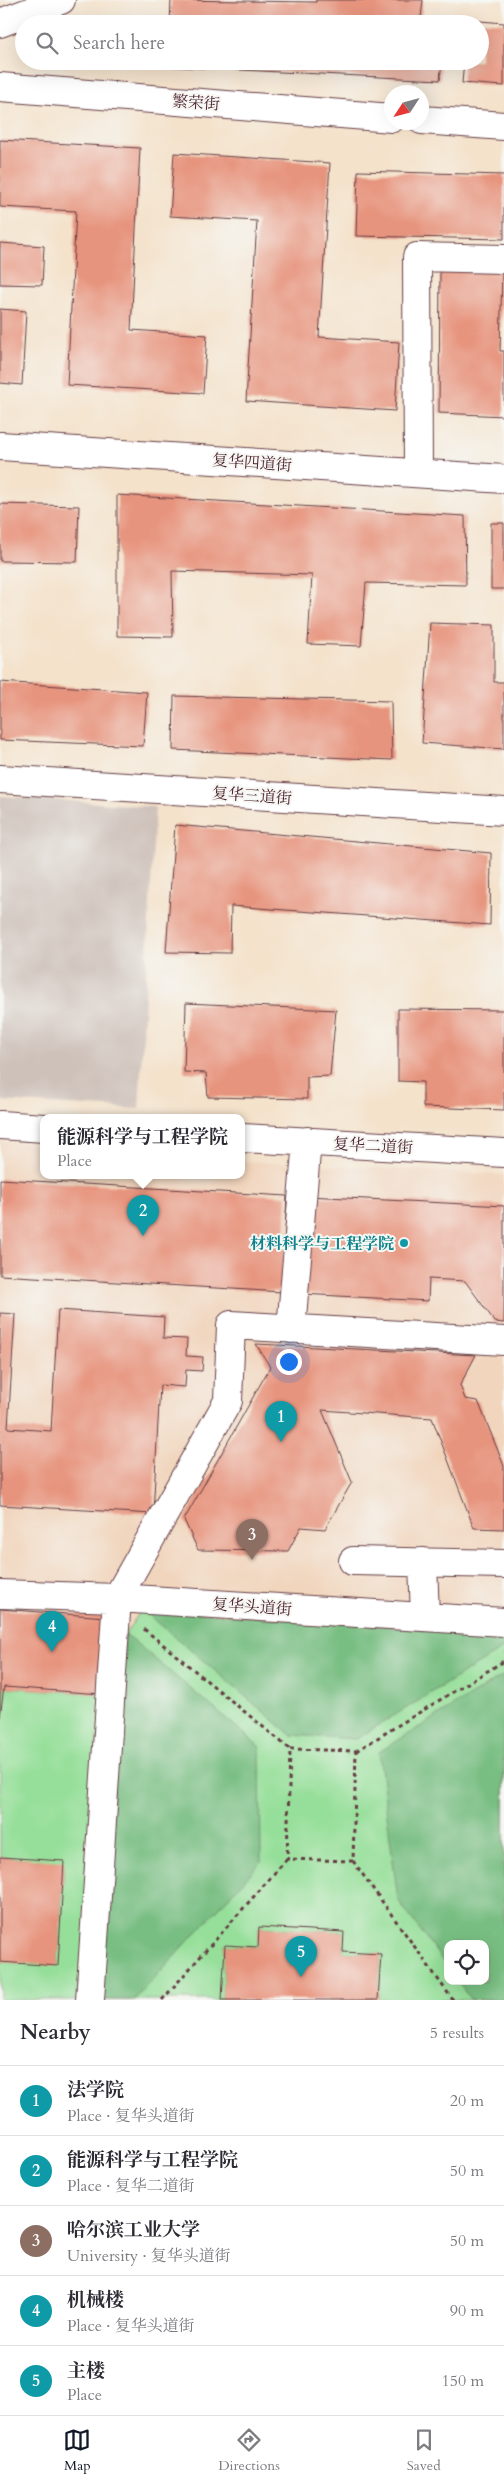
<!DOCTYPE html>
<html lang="en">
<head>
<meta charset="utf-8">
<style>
  :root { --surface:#fff; --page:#f2f2f3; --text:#2b2b33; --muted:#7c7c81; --line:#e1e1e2; --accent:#111827 }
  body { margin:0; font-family:Cardo,"Noto Serif SC",serif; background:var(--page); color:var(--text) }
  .controls { position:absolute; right:15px; bottom:15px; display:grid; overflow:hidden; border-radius:10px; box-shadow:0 5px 20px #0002 }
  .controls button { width:45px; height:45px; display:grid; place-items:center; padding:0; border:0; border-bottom:1px solid var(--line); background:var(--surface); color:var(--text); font:25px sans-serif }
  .compass { position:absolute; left:384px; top:85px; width:45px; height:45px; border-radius:50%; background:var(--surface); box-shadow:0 5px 20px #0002; rotate:234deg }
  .you { position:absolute; left:288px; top:1361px; width:18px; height:18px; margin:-12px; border:4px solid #fff; border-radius:50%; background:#1a73e8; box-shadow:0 0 0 8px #1a73e833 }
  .badge { display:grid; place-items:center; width:32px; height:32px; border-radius:50%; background:var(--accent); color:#fff; font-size:16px; font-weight:700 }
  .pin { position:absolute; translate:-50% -41px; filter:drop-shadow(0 1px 2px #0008) }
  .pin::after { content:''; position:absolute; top:26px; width:18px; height:15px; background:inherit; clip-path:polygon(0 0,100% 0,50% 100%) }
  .popup { position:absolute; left:40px; top:1114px; width:205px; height:65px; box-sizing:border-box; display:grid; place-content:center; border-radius:10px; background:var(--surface); filter:drop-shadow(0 1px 4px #0005); font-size:16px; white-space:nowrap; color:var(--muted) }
  .popup b { font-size:19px; color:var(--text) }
  .popup::after { content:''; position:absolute; left:50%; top:100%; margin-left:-10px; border:10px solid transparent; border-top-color:var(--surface) }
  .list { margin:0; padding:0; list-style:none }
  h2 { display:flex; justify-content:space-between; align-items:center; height:65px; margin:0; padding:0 20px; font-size:21px }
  h2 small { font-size:16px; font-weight:400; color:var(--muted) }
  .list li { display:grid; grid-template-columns:32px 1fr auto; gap:15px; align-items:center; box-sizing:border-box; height:70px; padding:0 20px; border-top:1px solid var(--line) }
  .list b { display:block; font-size:19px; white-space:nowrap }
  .list p { margin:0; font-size:16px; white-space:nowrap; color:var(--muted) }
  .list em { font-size:16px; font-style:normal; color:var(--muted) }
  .icon { flex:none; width:28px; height:28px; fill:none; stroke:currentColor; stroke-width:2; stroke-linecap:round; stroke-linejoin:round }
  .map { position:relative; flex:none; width:504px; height:2000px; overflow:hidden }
  .search { position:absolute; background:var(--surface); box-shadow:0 5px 20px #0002; left:15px; right:15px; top:15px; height:55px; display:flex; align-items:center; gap:12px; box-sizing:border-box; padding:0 18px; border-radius:28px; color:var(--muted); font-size:19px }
  .sheet { height:415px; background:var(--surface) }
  nav { display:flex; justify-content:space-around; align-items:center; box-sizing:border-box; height:70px; border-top:1px solid var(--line); background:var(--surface); font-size:14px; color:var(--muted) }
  nav a { display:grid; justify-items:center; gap:2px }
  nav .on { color:var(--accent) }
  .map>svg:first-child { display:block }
  .built { fill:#f1d5bd; fill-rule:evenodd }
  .industrial { fill:#cec1ba }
  .green { fill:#96df9a; stroke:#707f62; fill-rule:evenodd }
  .forest { fill:#78be82; stroke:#616e56 }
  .building { fill:#e7947e }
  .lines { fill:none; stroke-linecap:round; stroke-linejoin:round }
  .minor-casing { stroke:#643c43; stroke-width:30 }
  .path { stroke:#643c43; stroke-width:3; stroke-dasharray:4 4; stroke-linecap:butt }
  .minor { stroke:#fff; stroke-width:28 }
  .culture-dot { fill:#0f9aa8; stroke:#f6f6f2; stroke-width:2 }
  .labels { text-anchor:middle; stroke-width:4; stroke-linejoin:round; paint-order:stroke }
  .street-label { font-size:16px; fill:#4a1f2b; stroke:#f6f6f2 }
  .culture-label { font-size:16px; font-weight:bold; fill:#0d838f; stroke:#f6f6f2; text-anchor:end }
</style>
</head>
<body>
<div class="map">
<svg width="504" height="2000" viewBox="0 0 504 2000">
  <rect width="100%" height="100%" fill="#f6f6f2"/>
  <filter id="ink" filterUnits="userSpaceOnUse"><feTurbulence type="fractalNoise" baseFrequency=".02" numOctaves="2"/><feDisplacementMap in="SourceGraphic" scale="10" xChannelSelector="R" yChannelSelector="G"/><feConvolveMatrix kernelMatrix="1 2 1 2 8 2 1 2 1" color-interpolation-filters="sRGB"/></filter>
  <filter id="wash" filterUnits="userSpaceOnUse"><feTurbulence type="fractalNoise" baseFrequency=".0096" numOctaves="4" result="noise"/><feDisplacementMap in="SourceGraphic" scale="20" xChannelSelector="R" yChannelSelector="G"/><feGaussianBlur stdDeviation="1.12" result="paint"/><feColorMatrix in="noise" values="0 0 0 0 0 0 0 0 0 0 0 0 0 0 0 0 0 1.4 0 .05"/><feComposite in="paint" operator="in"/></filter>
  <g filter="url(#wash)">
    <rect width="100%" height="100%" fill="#f4e2cb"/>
    <!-- built -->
    <path class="built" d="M0,1141l44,3v31h198v-14l262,14v825h-504zM448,1944h37v37h-37z"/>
    <!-- industrial -->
    <path class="industrial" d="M0,796l155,11 -16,302 -139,-8z"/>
    <!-- green -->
    <path class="green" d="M142,1609l362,25v366h-126l3,-46 -38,-2 1,-20 -85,-5 -1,20 -33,-2 -3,55h-125l28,-366zM448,1944h37v37h-37z
      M4,1687l97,7 -19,306h-82v-38l58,3 6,-103 -64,-5v-118z"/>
    <!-- forest -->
    <path class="forest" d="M142,1609l362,25v14l-148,91 -65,-4z
      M125,1634l135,113 1,115 -127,138h-37z
      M504,1675v325h-33l-14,-19h28v-37h-37v24l-50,-68 -19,-148z"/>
    <g id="blocks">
      <!-- building -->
      <path class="building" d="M171,0l145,2v-2h107l-2,18h24v6h-275z
        M468,20l36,3v63l-42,-3 2,-22h16v-37h-13z
        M120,61h322l-2,19 -320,-16z
        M0,140l140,8 -9,182 76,5 -4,58 -136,-8 9,-174 -76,-4z
        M174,153l156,10 -11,174 80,5 -4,69 -149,-10 11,-180 -87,-5z
        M358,171l146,4v64l-148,-3z
        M0,243l44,3 -2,39 -42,-1z
        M440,269l62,2 -2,80h4v65l-65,-3z
        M0,309l26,2 -4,74 -22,-2z
        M117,495l348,21 1,69 -100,-2 -5,63 -53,-2 4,-69 -140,-4 1,66 -56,-1z
        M0,504l79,2 -2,56 -77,-1z
        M491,523h13v66h-13z
        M430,623l64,2v57h10v67l-82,-6z
        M0,682l147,10 -4,54 -143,-6z
        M174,696l217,5 1,59 -219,-10z
        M175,825l316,28 -1,72 -259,-19 -1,47 -64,-1z
        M186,1003l150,7 -6,66 -23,1v22l-99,-2 -2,-24 -22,-1z
        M398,1009l106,1v100l-81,-3v-25l-25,-1z
        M0,1179l287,17 -5,96 -282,-17z
        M307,1196l197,10v117l-9,-1 -30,-41 -36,-2 -1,22 -126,-7z
        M58,1310l106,7 -1,21 24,1 -1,17 17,1 -1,14 -16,-1 -1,17 -25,-2 -7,129 -153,-9v-192l15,1 -7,114 43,3z
        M256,1344l220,11 -16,30 5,14 13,2 26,65v63l-30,-1 -42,-110 -110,-8 30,72 -27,47 -24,-2 -13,24 -90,-1 -14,-30 86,-153z
        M0,1609l106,8 -5,77 -97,-7 -4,30z
        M0,1857l64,4 -6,105 -58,-4z
        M259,1927l85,5 -1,20 38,2 -3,46h-156l3,-55 33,2z"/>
    </g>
  </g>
  <g filter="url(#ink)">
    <use href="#blocks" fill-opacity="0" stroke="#643c43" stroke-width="1"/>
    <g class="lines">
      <!-- minor casing -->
      <g class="minor-casing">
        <path id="minor" d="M0,23l61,-23
          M0,87l392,31
          M422,120l82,6
          M0,446l504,33
          M418,473l-1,-216 87,2
          M0,779l504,32
          M0,1125l44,3
          M242,1138l262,15
          M291,1329l16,-188
          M353,1561l151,3
          M423,1562l2,55
          M0,1594l117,4 387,24
          M90,2000l27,-402 111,-197 3,-76 273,16"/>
      </g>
      <!-- path -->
      <path class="path" d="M144,1629l146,120
        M356,1751l148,-90
        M353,1861l-66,-2 3,-110 66,2 -3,110 100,139
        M162,2000l125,-141"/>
      <!-- minor -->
      <use href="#minor" class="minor"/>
    </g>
  </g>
  <!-- markers -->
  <circle class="culture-dot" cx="404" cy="1243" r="5"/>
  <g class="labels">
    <!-- street labels -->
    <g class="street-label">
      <text transform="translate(196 102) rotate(4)" y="6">繁荣街</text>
      <text transform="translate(252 462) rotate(4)" y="6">复华四道街</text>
      <text transform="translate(252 795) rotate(4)" y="6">复华三道街</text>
      <text transform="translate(373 1145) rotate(3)" y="6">复华二道街</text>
      <text transform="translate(252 1606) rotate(4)" y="6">复华头道街</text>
    </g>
    <!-- culture labels -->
    <g class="culture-label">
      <text x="394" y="1249">材料科学与工程学院</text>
    </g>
  </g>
</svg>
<div class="controls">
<button><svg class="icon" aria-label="locate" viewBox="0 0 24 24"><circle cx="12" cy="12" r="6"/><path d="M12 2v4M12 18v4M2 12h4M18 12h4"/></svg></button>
</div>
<svg class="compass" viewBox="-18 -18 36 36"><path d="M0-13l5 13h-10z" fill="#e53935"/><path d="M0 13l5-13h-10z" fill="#7c7c81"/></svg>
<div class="you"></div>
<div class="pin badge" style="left:281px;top:1442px;background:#0f9aa8">1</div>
<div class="pin badge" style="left:143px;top:1236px;background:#0f9aa8">2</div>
<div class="popup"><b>能源科学与工程学院</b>Place</div>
<div class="pin badge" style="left:252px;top:1560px;background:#8d6e63">3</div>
<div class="pin badge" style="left:52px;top:1652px;background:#0f9aa8">4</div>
<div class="pin badge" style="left:301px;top:1977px;background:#0f9aa8">5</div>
<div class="search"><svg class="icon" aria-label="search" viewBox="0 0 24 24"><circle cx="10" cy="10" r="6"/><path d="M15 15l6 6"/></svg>Search here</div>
</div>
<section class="sheet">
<h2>Nearby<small>5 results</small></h2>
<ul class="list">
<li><span class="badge" style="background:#0f9aa8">1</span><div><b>法学院</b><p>Place · 复华头道街</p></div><em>20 m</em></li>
<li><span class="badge" style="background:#0f9aa8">2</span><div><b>能源科学与工程学院</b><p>Place · 复华二道街</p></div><em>50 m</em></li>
<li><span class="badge" style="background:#8d6e63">3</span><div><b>哈尔滨工业大学</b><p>University · 复华头道街</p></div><em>50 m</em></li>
<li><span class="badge" style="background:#0f9aa8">4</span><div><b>机械楼</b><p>Place · 复华头道街</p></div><em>90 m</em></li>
<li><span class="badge" style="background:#0f9aa8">5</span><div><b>主楼</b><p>Place</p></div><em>150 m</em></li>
</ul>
</section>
<nav>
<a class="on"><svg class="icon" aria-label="map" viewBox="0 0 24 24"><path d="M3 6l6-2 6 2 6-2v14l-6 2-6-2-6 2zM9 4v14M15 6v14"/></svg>Map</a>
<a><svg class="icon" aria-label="directions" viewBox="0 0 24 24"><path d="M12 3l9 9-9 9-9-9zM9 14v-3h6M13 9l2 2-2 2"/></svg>Directions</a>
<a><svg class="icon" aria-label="saved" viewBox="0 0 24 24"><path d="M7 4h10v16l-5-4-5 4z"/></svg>Saved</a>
</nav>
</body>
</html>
